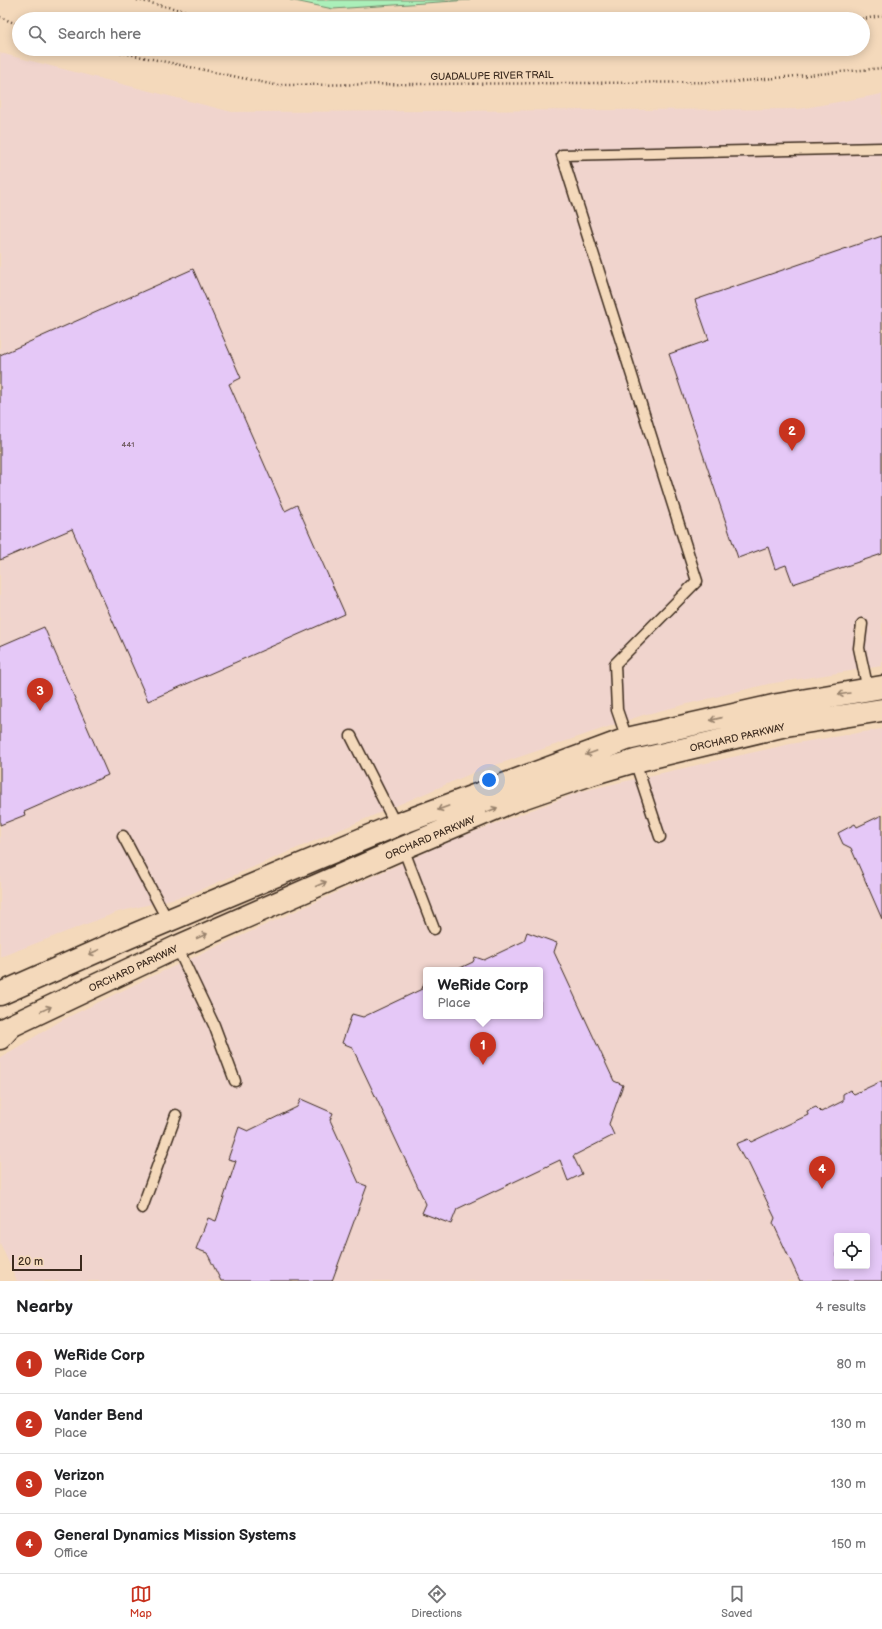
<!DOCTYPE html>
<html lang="en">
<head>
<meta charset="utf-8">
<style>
  :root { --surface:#fff; --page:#f6f6f6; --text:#202124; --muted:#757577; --line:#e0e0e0; --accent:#c8321e }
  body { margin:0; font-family:"Balsamiq Sans",sans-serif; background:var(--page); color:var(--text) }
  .controls { position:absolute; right:12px; bottom:12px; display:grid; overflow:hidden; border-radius:4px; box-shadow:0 2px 10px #0003 }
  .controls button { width:36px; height:36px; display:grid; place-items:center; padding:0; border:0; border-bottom:1px solid var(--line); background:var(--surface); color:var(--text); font:20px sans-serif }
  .scale { position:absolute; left:12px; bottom:10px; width:70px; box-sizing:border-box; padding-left:4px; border:2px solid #3b2a1e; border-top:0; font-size:11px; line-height:14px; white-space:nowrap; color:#3b2a1e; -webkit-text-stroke:3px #f4d9bb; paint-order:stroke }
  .you { position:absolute; left:489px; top:780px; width:14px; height:14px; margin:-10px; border:3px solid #fff; border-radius:50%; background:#1a73e8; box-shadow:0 0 0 6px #1a73e833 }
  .badge { display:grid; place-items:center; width:26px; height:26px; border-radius:50%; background:var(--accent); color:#fff; font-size:13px; font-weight:700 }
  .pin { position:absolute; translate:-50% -33px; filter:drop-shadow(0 1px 2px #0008) }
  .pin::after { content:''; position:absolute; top:21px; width:14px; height:12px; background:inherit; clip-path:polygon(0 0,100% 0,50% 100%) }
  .popup { position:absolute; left:423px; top:967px; width:120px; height:52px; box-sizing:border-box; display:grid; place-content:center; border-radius:4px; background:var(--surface); filter:drop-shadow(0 1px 3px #0005); font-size:13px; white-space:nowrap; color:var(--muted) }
  .popup b { font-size:15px; color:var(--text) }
  .popup::after { content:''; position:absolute; left:50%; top:100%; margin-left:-8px; border:8px solid transparent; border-top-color:var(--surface) }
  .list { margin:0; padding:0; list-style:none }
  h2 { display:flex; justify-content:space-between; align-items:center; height:52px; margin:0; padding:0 16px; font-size:17px }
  h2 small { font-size:13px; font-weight:400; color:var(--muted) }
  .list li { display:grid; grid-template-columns:26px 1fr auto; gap:12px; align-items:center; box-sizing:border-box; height:60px; padding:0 16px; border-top:1px solid var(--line) }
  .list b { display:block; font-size:15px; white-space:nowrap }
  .list p { margin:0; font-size:13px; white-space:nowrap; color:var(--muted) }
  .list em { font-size:13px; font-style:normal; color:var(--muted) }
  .icon { flex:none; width:22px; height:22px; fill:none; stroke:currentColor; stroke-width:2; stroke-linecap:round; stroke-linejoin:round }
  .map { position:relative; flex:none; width:882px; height:1281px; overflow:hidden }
  .search { position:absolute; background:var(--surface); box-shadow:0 2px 10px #0003; left:12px; right:12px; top:12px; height:44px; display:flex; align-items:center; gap:10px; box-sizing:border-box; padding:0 14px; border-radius:22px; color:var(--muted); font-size:15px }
  .sheet { height:292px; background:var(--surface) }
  nav { display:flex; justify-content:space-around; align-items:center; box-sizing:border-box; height:56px; border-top:1px solid var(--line); background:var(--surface); font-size:11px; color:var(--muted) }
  nav a { display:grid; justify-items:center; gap:2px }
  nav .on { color:var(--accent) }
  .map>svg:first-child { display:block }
  .built { fill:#f0d4cd; fill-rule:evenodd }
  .green { fill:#abefb9; stroke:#738c6c }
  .building { fill:#e5c8f7; stroke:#3b2a1e; fill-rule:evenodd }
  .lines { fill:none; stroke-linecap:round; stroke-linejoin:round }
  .lane-casing { stroke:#3b2a1e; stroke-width:13 }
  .secondary-casing { stroke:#3b2a1e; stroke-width:25 }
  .primary-casing { stroke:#3b2a1e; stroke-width:25 }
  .path { stroke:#3b2a1e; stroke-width:2.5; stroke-dasharray:1 3; stroke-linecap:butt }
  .lane { stroke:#f4d9bb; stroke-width:10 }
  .secondary { stroke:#f4d9bb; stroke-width:22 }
  .primary { stroke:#f4d9bb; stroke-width:22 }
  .oneway { stroke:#98826c }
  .labels { text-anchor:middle; stroke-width:3.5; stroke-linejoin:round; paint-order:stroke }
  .number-label { font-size:8px; fill:#665254 }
  .street-label { font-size:10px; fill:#3b2a1e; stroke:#f4d9bb }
</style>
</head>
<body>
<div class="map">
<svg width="882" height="1281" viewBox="0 0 882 1281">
  <rect width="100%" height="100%" fill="#f4d9bb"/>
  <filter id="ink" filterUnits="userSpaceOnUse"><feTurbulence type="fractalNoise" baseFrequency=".025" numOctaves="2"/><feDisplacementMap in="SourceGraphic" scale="8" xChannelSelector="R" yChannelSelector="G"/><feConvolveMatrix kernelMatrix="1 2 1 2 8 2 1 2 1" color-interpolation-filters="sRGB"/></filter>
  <g filter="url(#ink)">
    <!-- built -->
    <path class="built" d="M0,53l232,59 567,-3 83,-15v572l-114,18 -125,31 -168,57 -287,123 -70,17 -118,45z
      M882,729v552h-865l-17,-38v-185l62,-38 86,-42 309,-140 125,-47 208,-47zM426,970h114v46h-114zM837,1236h30v30h-30z"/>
    <!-- green -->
    <path class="green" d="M290,0h180l-137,9z"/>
    <!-- building -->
    <path class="building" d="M882,236v318l-89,30 -7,-19 -11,4 -7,-22 -30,11 -69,-204 40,-14 -14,-40z
      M193,269l48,109 -12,6 56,127 12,-6 48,109 -197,87 -76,-172 -72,31v-205z
      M44,627l64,148 -84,37 1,3 -25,10v-179z
      M882,815v104l-31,-71 -8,-4 -5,-11 17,-9 2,3z
      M527,932l30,11 -3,9 60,129 9,4 -14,39 5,11 -41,21 9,18 -14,7 -8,-21 -103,49 -6,15 -29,-11 4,-9 -38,-81 -36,-76 -10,-4 10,-29 11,3 59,-28 3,-9 1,36h114v-46h-84l17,-8 2,-5 9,3 40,-19z
      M882,1081v200h-82l-27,-58 2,-5 -28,-58 -3,-1 -8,-15 12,-5 3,3 57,-27 -1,-4 9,-4 5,5 22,-11v-7l7,-4 4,4zM837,1236h30v30h-30z
      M301,1099l32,14 -3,7 29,63 8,3 -35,95h-111l-14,-28 -11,-4 12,-31 8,3 20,-60 -8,-2 11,-32 9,4 49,-24z"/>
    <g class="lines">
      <!-- lane casing -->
      <g class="lane-casing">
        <path id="lane" d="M862,624l-3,24 9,42
          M351,736l45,89
          M627,739l-10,-29 -2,-46 82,-83 -135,-426 320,-7
          M635,761l25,76
          M123,836l45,85
          M403,848l31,81
          M177,947l37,78 21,56
          M142,1208l34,-93"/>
      </g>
      <!-- secondary casing -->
      <g class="secondary-casing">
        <path id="secondary" d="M0,994l129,-57 267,-112 231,-86 151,-34 104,-18
          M0,1031l177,-84 226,-99 110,-47 78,-27 44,-13 151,-36 96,-15"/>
      </g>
      <!-- primary casing -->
      <g class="primary-casing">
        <path id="primary" d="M0,1038l11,-12"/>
      </g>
      <!-- path -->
      <path class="path" d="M137,0l85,19
        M0,17l19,8
        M862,19l20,-3
        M105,49l170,36 458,-3 149,-14"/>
      <!-- lane -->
      <use href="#lane" class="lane"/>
      <!-- secondary -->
      <use href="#secondary" class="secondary"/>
      <!-- primary -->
      <use href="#primary" class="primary"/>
    </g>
    <!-- one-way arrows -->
    <defs><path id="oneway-shaft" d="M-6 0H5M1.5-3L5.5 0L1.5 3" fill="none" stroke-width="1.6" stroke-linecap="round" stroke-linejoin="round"/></defs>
    <g class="oneway">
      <use href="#oneway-shaft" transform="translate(844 694) rotate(171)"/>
      <use href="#oneway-shaft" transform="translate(716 719) rotate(167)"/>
      <use href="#oneway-shaft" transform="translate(591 753) rotate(160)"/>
      <use href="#oneway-shaft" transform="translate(443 808) rotate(160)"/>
      <use href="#oneway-shaft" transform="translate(492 810) rotate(-23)"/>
      <use href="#oneway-shaft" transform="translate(321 884) rotate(-24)"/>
      <use href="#oneway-shaft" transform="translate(202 936) rotate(-24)"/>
      <use href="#oneway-shaft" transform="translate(94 952) rotate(156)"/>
      <use href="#oneway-shaft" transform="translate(46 1009) rotate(-25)"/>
    </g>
  </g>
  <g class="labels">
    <!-- number labels -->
    <g class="number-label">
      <text x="128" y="447">441</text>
    </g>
    <!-- street labels -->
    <g class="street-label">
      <text transform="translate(492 75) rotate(-1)" y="4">GUADALUPE RIVER TRAIL</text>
      <text transform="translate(737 737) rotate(-13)" y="4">ORCHARD PARKWAY</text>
      <text transform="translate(430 837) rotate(-23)" y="4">ORCHARD PARKWAY</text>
      <text transform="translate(133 968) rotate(-25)" y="4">ORCHARD PARKWAY</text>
    </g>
  </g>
</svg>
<div class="controls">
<button><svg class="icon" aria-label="locate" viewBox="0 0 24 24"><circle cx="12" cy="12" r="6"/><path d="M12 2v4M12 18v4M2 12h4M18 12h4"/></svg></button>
</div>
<div class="scale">20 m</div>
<div class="you"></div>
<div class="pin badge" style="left:483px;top:1065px">1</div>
<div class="popup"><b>WeRide Corp</b>Place</div>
<div class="pin badge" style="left:792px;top:451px">2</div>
<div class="pin badge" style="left:40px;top:711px">3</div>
<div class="pin badge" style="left:822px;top:1189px">4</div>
<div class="search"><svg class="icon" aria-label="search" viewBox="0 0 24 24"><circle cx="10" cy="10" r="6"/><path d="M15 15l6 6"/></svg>Search here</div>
</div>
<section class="sheet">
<h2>Nearby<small>4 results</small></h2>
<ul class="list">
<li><span class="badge">1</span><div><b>WeRide Corp</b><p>Place</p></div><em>80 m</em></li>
<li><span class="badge">2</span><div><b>Vander Bend</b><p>Place</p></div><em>130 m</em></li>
<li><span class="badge">3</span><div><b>Verizon</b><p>Place</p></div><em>130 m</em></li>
<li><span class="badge">4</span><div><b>General Dynamics Mission Systems</b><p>Office</p></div><em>150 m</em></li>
</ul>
</section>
<nav>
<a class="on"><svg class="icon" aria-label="map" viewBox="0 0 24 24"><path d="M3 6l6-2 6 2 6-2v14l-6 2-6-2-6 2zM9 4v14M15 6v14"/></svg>Map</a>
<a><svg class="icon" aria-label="directions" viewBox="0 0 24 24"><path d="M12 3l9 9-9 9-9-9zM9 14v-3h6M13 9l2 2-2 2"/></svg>Directions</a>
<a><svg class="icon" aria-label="saved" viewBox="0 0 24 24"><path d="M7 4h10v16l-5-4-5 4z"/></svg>Saved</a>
</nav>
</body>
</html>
